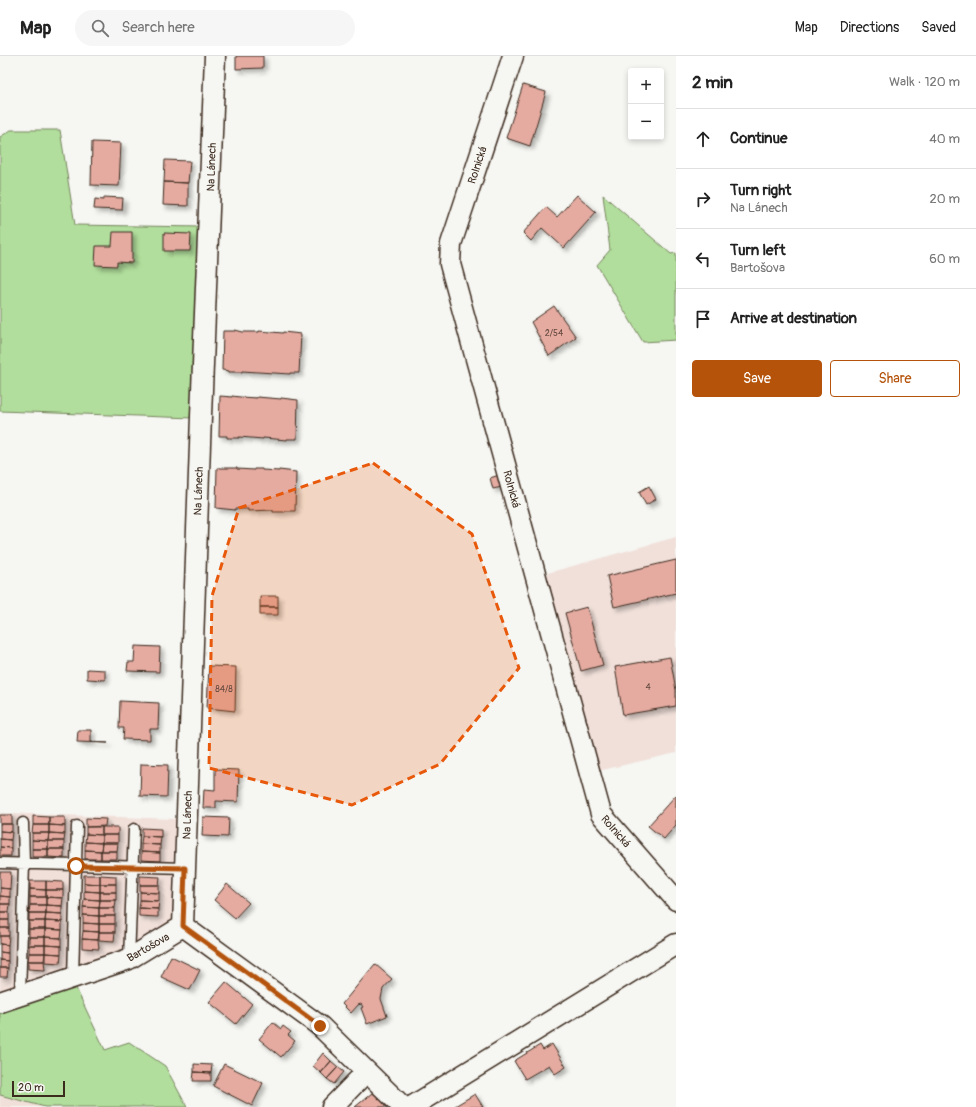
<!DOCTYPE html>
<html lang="en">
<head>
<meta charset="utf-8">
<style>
  :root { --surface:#fff; --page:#f6f6f6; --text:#222; --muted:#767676; --line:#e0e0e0; --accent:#b45309 }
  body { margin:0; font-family:Pangolin,sans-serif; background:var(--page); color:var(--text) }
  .controls { position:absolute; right:12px; top:12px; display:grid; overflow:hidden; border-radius:4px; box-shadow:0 2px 6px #0003 }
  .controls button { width:36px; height:36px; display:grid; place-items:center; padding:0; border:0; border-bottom:1px solid var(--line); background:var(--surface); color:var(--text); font:20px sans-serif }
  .scale { position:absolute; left:12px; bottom:10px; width:53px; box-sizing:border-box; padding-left:4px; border:2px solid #3b2a1e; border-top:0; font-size:11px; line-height:14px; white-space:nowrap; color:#3b2a1e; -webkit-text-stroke:3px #f6f6f2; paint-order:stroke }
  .stop { position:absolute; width:12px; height:12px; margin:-9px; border:3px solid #b45309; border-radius:50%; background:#fff }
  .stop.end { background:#b45309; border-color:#fff; box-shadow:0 1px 4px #0008 }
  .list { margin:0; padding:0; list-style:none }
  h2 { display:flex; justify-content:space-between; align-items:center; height:52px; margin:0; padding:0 16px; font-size:17px }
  h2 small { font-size:13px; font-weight:400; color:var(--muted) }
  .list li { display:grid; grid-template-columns:26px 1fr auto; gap:12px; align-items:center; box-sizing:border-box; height:60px; padding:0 16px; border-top:1px solid var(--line) }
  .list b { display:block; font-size:15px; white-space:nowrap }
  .list p { margin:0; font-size:13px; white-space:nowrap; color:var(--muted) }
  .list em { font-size:13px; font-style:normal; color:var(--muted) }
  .actions { display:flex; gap:8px; padding:12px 16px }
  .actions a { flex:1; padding:9px 0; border:1px solid var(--accent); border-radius:4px; text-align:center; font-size:14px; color:var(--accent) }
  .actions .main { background:var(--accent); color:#fff }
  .icon { flex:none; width:22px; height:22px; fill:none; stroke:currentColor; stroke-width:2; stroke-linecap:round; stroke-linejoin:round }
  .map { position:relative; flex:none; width:676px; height:1051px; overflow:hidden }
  header { display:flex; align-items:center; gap:24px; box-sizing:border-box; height:56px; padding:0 20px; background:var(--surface); border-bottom:1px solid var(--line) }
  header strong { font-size:19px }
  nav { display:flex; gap:22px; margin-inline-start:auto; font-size:14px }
  .search { width:280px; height:36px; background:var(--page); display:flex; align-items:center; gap:10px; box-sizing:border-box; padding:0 14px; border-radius:22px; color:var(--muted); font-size:15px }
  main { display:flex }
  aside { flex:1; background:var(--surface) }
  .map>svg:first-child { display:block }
  .built { fill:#f1e0da }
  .green { fill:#b1de9c; stroke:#76845d }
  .building { fill:#e5aba1; stroke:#3b2a1e; filter:url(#shadow) }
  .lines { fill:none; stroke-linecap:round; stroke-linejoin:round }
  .lane-casing { stroke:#3b2a1e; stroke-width:13 }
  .street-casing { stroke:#3b2a1e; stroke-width:23 }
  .lane { stroke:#f6f6f2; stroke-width:10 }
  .street { stroke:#f6f6f2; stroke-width:20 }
  .route { stroke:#b45309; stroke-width:5 }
  .marked { fill:#e8590c; fill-opacity:0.2; stroke:#e8590c; stroke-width:3; stroke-dasharray:8 5; stroke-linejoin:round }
  .labels { text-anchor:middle; stroke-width:3.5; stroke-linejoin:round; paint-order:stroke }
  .number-label { font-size:9px; fill:#664a3f }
  .street-label { font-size:11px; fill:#3b2a1e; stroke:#f6f6f2 }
</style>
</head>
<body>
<header>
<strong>Map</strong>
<div class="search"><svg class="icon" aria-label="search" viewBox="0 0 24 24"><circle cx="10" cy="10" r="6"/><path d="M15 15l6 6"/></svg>Search here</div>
<nav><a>Map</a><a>Directions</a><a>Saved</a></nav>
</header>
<main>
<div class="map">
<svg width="676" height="1051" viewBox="0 0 676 1051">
  <defs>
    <filter id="shadow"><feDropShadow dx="3.5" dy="3.5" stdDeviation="2" flood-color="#0004"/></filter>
  </defs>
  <rect width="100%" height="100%" fill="#f6f6f2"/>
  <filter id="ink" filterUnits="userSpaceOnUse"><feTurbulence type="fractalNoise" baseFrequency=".025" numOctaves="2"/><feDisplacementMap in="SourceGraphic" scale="8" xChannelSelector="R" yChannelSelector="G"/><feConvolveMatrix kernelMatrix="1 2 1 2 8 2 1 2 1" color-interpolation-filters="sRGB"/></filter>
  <g filter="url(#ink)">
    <!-- built -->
    <path class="built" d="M676,481v216l-78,18 -54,-197z
      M0,757l177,6 -4,103 -46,27 -127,41z
      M0,1038l46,13h-46z"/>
    <!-- green -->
    <path class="green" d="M11,74h49l15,95 127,2 -9,191 -193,-7v-274z
      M603,139l68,59 5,-1v87l-33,2 -46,-77 13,-15z
      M75,930l30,64 24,-8 36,24 22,41h-142l-45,-12v-84z"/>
    <!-- building -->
    <path class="building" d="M236,0h27v12l-27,1z
      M523,29l23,7 -16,54 -24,-8z
      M92,86l29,1 -2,43 -28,-1z
      M165,104l25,1 -2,22 -24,-1z
      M164,126l24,1v23l-25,-1z
      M577,139l19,17 -32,36 -22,-20 -11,13 -8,-8 23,-26 11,10z
      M104,141l19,1 -1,12 -28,-1 1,-10 9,1z
      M113,176h19v31l-15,-1v4l-22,-1 1,-19h16z
      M164,177l27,1 -1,17h-26z
      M554,250l22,31 -27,19 -18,-34z
      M235,274l8,2h16v-1l24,2v-1l18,2 -2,39h-9v1l-48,-3v1h-13v-1l-7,-1 1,-39h12z
      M220,340l12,1v-1l8,1 17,1v-1l24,2v-1l17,2 -1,39h-10v1l-24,-2v1l-24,-2v1h-12v-2h-8z
      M217,412h20v1l17,1v-1h8v1l17,1v-1l17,2 -1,39h-10v1h-12v-2l-25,1v-2h-13v1l-19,-2z
      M499,419l3,12 -9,2 -3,-11z
      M649,430l7,13 -10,6 -7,-13z
      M676,504v33l-62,14 -7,-31z
      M260,540h18v11h-18z
      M260,551h18v8h-18z
      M587,551l16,58 -22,6 -16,-58z
      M135,590l25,1 -1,25 -32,-1 1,-9h6z
      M670,601l6,33v16l-53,9 -8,-48z
      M209,610l27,1 -1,44 -28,-3z
      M87,613l18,1v10l-18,-1z
      M120,645l39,2 -1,26h-8v11l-27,-1 1,-11h-5z
      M78,674h13v12l17,1 -31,-1z
      M141,708l27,1 -1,32 -27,-1z
      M215,713l24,1 -1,32 -22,-1v7h-13l1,-19 11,1z
      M676,739v30l-12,14 -16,-13z
      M0,759h12v9h-12z
      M33,760l16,1v8h-16z
      M49,761h16v9l-16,-1z
      M203,761l26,1 -1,19 -26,-1z
      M86,762l20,1 -1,7 -19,1z
      M0,768h12v8l-12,-1z
      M33,769h16v8h-17z
      M49,769l16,1v8l-16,-1z
      M86,771h16v8l-16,-1z
      M102,771h16v8h-16z
      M142,772l19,1v8l-19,-1z
      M0,775l12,1 -1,8 -11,-1z
      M32,777h17l-1,8 -16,-1z
      M49,777l16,1 -1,7h-16z
      M86,778l16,1v8l-17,-1z
      M102,779h16v8h-16z
      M142,780l19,1 -1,8 -19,-1z
      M0,783l11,1v8l-11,-1z
      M32,784l16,1v8h-16z
      M48,785h16v8h-16z
      M85,786l17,1 -1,8 -16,-1z
      M102,787h16l-1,8h-16z
      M141,788l19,1v8l-19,-1z
      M0,791l11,1v8h-11z
      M32,793h16v8h-16z
      M48,793h16v9l-16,-1z
      M85,794l16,1v8h-16z
      M101,795h16v8h-16z
      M141,796l19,1v8l-19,-1z
      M0,816h11l-1,17 -10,-1z
      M84,819h16v9l-16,-1z
      M100,819l16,1v8h-16z
      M140,820l20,1 -1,8h-19z
      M30,825h16v9l-16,-1z
      M46,825l17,1v8h-17z
      M84,827l16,1v8l-16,-1z
      M100,828h16v8h-16z
      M227,828l22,19 -14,15 -21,-18z
      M140,829h19v8l-19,-1z
      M0,832l10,1v8l-10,-1z
      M30,833l16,1v7h-16z
      M46,834h17v8l-17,-1z
      M84,835l16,1v8l-16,-1z
      M100,836h16v8h-16z
      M140,836l19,1v8l-19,-1z
      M0,840l10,1v7h-10z
      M30,841h16v8h-16z
      M46,841l17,1 -1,8 -16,-1z
      M84,843l16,1 -1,8 -16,-1z
      M100,844h16l-1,8h-16z
      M140,844l19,1 -1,8 -19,-1z
      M0,848h10l-1,8h-9z
      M30,849h16v8h-17z
      M46,849l16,1v8l-16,-1z
      M83,851l16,1v8l-16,-1z
      M99,852h16v8h-16z
      M139,852l19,1v8l-19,-1z
      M0,856h9v8h-9z
      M29,857h17l-1,8h-16z
      M46,857l16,1v8l-17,-1z
      M83,859l16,1v8l-16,-1z
      M99,860h16v8h-16z
      M0,864h9v8h-9z
      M29,865h16v8h-16z
      M45,865l17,1v8l-17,-1z
      M83,867l16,1v8l-16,-1z
      M99,868h16v8h-16z
      M0,872h9v8h-9z
      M29,873h16v8h-16z
      M45,873l17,1 -1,8 -16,-1z
      M83,875l16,1 -1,8 -16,-1z
      M99,876h16l-1,9 -15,-1z
      M0,880h9l-1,9 -8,-1z
      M29,881h16v8h-16z
      M45,881l16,1v8l-16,-1z
      M82,883l16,1 1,9 -17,-1z
      M0,888l8,1v8l-8,-1z
      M29,889h16v8h-16z
      M45,889l16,1v8l-16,-1z
      M0,896l8,1v8l-8,-1z
      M29,897h16l-1,8h-16z
      M45,897l16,1 -1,9 -15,-1z
      M171,900l29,14 -10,20 -29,-13z
      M0,904l8,1v7h-8z
      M28,905h16l1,9 -17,-1z
      M375,908l17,15 -9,10 -2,10 6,17 -20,8 -6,-16 2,-1 -2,-3 -3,1 -7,8 -9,-9z
      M0,912h8l-1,9h-7z
      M226,926l26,22 -16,20 -27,-22z
      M273,966l8,7 2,-3 8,6 -3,3 7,6 -14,16 -22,-18z
      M552,988l14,23 -11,7 -6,-9 -24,14 -11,-18 26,-16 3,5z
      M323,997l8,8 -10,12 -8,-7z
      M331,1005l7,6 -11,12 -6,-6z
      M194,1008l18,1 -1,8 -17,-1z
      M224,1008l39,19 -11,23 -39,-20z
      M338,1011l6,5 -10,12 -7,-5z
      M194,1016l17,1v8h-18z
      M372,1037l6,1 10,13h-33z
      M475,1038l8,13h-28v-1z"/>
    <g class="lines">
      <!-- lane casing -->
      <g class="lane-casing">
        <path id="lane" d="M0,807l185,5
          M129,903l5,-130
          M73,922l4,-152
          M20,939l4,-131 -1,-41"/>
      </g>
      <!-- street casing -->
      <g class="street-casing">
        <path id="street" d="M513,0l-62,188 -1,20 151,550 75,86
          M183,870l18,-510 14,-360
          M0,946l129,-43 54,-33 137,100 83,81
          M332,1051l34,-35
          M411,1051l265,-163"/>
      </g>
      <!-- lane -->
      <use href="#lane" class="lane"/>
      <!-- street -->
      <use href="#street" class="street"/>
    </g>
  </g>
  <g class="lines" filter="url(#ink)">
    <!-- route -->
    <path class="route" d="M76,810l109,2 -2,58 137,100"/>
  </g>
  <!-- marked area -->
  <path class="marked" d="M373,407l99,71 47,134 -79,96 -88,41 -143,-37 3,-172 27,-88z"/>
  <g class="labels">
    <!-- number labels -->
    <g class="number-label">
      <text x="554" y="280">2/54</text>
      <text x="648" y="634">4</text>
      <text x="224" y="636">84/8</text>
    </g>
    <!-- street labels -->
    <g class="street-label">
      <text transform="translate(477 109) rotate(-72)" y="4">Rolnická</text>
      <text transform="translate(211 111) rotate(-88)" y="4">Na Lánech</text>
      <text transform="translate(512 433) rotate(75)" y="4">Rolnická</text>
      <text transform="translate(198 435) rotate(-88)" y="4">Na Lánech</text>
      <text transform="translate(187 759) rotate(-88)" y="4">Na Lánech</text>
      <text transform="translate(616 775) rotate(49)" y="4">Rolnická</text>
      <text transform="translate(148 891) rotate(-30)" y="4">Bartošova</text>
    </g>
  </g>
</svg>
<div class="controls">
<button>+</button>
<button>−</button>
</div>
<div class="scale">20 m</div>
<div class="stop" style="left:76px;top:810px"></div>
<div class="stop end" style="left:320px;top:970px"></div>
</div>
<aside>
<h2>2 min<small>Walk · 120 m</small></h2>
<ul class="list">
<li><svg class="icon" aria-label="ahead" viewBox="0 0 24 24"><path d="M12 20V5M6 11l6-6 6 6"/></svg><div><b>Continue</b></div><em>40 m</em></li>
<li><svg class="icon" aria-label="right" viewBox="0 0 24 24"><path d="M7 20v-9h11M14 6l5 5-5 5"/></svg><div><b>Turn right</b><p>Na Lánech</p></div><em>20 m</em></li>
<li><svg class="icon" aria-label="left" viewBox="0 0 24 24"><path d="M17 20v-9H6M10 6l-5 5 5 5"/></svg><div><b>Turn left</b><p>Bartošova</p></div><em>60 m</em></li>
<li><svg class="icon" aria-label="arrive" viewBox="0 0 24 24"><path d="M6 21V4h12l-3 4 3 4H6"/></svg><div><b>Arrive at destination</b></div></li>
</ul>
<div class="actions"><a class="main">Save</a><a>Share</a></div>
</aside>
</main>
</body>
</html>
